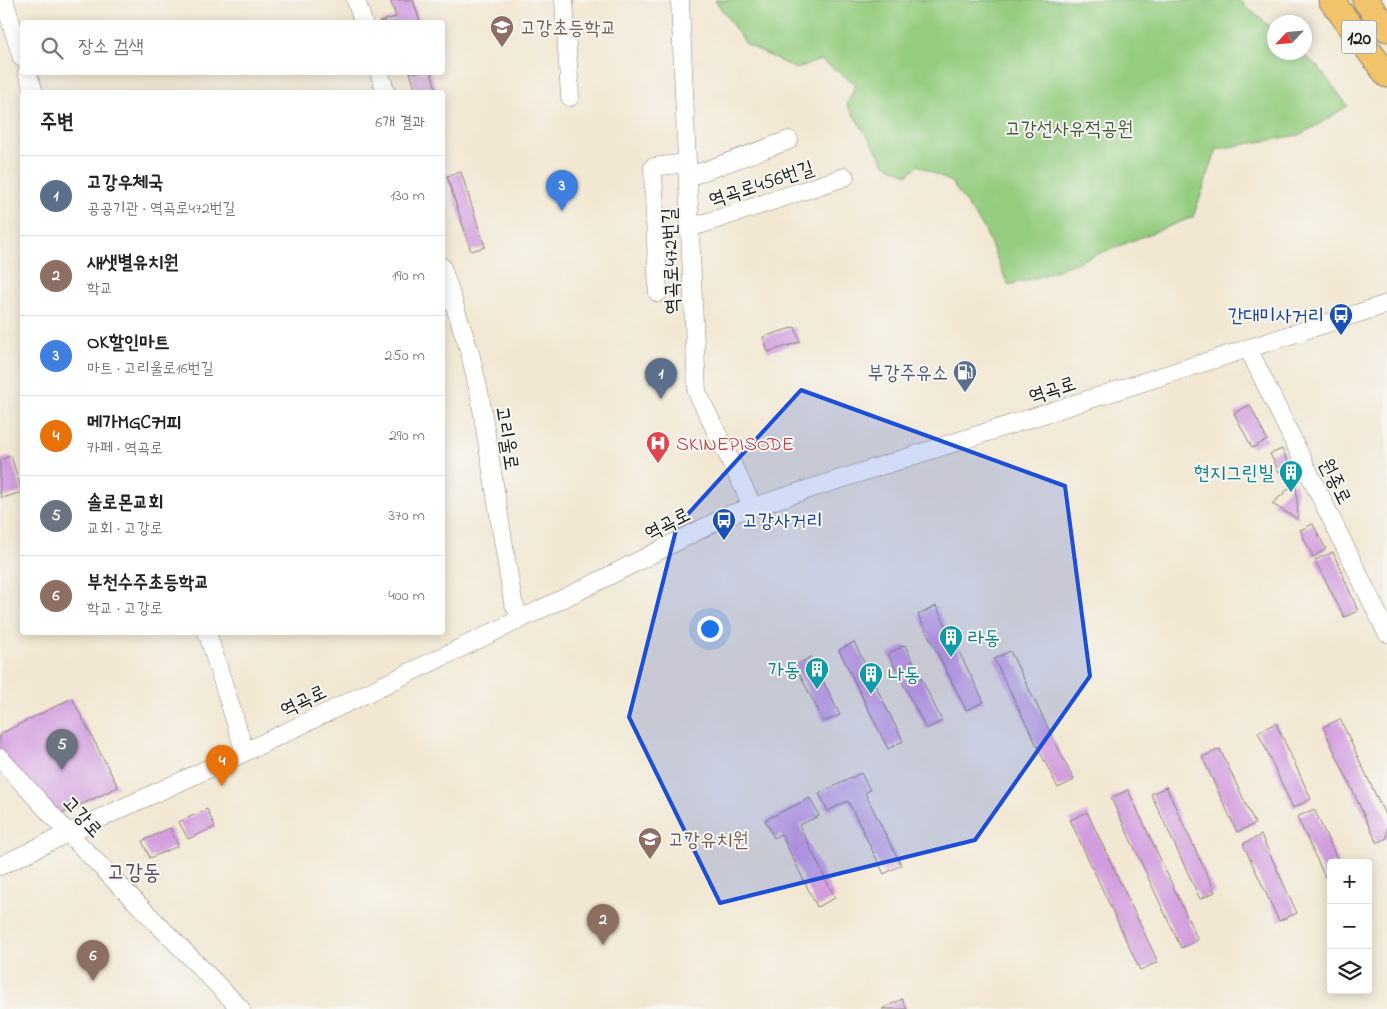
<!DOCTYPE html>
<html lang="ko">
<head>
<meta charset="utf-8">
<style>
  :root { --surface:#fff; --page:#f6f6f6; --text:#222; --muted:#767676; --line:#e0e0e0; --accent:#1f6fb2 }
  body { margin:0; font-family:"Indie Flower","Poor Story",sans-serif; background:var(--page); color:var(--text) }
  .controls { position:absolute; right:15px; bottom:15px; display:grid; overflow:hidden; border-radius:5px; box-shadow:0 2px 12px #0003 }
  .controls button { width:45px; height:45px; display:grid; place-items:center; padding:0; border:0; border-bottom:1px solid var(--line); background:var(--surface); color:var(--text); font:25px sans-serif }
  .compass { position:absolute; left:1267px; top:15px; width:45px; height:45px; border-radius:50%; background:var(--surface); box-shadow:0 2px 12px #0003; rotate:244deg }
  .you { position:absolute; left:709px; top:628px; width:18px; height:18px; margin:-12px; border:4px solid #fff; border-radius:50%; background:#1a73e8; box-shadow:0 0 0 8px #1a73e833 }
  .badge { display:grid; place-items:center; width:32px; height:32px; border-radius:50%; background:var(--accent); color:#fff; font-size:16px; font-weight:700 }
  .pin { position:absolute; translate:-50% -41px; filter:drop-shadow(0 1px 2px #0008) }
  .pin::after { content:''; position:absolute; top:26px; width:18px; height:15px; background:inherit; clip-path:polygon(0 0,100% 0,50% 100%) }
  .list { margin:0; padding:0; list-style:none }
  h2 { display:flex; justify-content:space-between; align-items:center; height:65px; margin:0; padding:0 20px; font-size:21px }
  h2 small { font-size:16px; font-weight:400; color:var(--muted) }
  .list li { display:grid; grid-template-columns:32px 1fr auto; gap:15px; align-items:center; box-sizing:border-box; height:80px; padding:0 20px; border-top:1px solid var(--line) }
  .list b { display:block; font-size:19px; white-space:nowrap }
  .list p { margin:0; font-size:16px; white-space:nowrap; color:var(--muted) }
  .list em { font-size:16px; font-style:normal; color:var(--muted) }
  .icon { flex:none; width:28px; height:28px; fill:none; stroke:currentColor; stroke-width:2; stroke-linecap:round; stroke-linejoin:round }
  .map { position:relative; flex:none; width:1387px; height:1009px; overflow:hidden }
  .search { position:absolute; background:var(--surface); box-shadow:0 2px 12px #0003; left:20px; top:20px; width:425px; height:55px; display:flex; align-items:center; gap:12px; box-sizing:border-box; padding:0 18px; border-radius:5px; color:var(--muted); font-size:19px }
  .panel { position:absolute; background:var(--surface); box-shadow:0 2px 12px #0003; left:20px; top:90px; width:425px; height:545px; border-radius:5px }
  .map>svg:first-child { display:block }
  .green { fill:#95cd80; stroke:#58744e }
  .building { fill:#d29dde }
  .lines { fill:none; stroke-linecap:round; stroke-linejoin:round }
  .minor-casing { stroke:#878277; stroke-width:19 }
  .highway-casing { stroke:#878277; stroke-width:27 }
  .minor { stroke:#fff; stroke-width:18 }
  .highway { stroke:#f1c36a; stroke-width:25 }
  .marked { fill:#1d4ed8; fill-opacity:0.2; stroke:#1d4ed8; stroke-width:4; stroke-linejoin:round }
  .labels { text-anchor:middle; stroke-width:4; stroke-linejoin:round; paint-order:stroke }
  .shield { fill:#f6f6f2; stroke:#5d5d5c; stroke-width:1 }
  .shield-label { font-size:19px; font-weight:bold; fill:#1c1c1c }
  .education-label { font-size:20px; fill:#785e54; stroke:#f6f6f2; text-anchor:start }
  .park-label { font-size:20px; fill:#465a3f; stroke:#f6f6f2 }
  .street-label { font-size:20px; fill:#1c1c1c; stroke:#f6f6f2 }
  .transit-label { font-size:20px; fill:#164399; stroke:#f6f6f2; text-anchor:end }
  .service-label { font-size:20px; fill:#4e5e75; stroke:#f6f6f2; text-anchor:end }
  .health-label { font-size:20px; fill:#be3a42; stroke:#f6f6f2; text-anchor:start }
  .culture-label { font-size:20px; fill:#0d838f; stroke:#f6f6f2; text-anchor:end }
  .quarter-label { font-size:22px; fill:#5c4960; stroke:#f6f6f2 }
</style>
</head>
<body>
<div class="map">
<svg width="1387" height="1009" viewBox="0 0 1387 1009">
  <rect width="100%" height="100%" fill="#f6f6f2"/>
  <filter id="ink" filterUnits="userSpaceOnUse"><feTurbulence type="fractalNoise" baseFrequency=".02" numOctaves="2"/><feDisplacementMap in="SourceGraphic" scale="10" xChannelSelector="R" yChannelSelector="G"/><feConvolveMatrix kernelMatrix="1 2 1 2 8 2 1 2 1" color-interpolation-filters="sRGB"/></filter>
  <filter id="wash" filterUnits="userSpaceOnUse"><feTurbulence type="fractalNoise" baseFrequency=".0096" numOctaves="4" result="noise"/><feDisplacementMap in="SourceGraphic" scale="20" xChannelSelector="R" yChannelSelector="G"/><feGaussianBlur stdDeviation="1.12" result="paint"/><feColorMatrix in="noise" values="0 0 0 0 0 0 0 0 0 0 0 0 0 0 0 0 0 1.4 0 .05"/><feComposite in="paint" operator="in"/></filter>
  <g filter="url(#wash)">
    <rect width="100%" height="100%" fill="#f2e7d2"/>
    <!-- green -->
    <path class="green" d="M715,0h524l35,30v22l27,1 17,14 30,39 -27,17 -22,12 -82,14 -24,68 -154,60 -31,8 -23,-55 -34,-48 -33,-17 -10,10 -23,-11 -38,-59 9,-21 -35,-24 -25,9 -50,-25z"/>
    <g id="blocks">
      <!-- building -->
      <path class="building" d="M390,0h23l7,22h-41l17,-5z
        M410,72h21l6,20h-21z
        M461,172l24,75 -14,4 -24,-75z
        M795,327l5,15 -32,10 -5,-15z
        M1250,405l17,35 -15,8 -18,-35z
        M1282,449l8,17 -11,6 -9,-18z
        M11,456l11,36 -20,6 -2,-6v-32z
        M1296,482l2,37 -26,-15z
        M1313,524l13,25 -13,8 -13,-27z
        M1333,552l25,59 -14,6 -29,-57z
        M936,606l48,96 -18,8 -48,-95z
        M854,642l49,99 -15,8 -49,-99z
        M905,645l37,76 -16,8 -38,-75z
        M1010,651l64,129 -16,8 -64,-129z
        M811,657l29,58 -16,7 -29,-57z
        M72,698l46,89 -61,29 -57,-64v-18z
        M1340,719l47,100v19l-10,5 -54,-116z
        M1276,723l35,76 -18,9 -35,-76z
        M1220,749l35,75 -18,8 -35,-75z
        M861,773l9,17 -5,3 36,72 -17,9 -36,-73 -20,10 -9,-17z
        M1166,787l49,105 -15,7 -49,-105z
        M1128,790l70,150 -17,8 -70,-150z
        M810,798l9,18 -20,9 36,73 -18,9 -36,-73 -7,4 -9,-18z
        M207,809l8,18 -27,12 -9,-17z
        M1314,809l25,54h-8v27l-34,-73z
        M1087,812l71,150 -18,8 -70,-150z
        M170,828l8,18 -28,12 -8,-17z
        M1261,835l36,78 -18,8 -36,-77z
        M902,999l5,10h-25z"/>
    </g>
  </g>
  <g filter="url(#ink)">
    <use href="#blocks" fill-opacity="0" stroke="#878277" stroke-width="1"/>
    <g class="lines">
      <!-- minor casing -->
      <g class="minor-casing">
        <path id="minor" d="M4,0l18,58
          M356,0l7,22
          M564,0l6,97
          M680,0l17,392 56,115
          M27,72l7,20
          M379,72l7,20
          M688,177l101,-37
          M690,228l155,-51
          M442,267l28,86 10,44 33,205 8,17
          M658,293l-5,-126 34,-4
          M1248,348l139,285
          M207,632l38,120
          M0,758l68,75 173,176
          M0,866l68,-33 177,-81 346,-167 140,-71 656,-210"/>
      </g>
      <!-- highway casing -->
      <g class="highway-casing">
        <path id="highway" d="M1331,0l56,75
          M1365,0l22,29"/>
      </g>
      <!-- minor -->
      <use href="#minor" class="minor"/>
      <!-- highway -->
      <use href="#highway" class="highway"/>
    </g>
  </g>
  <!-- marked area -->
  <path class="marked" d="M801,390l264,96 25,190 -115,164 -255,63 -91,-186 48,-191z"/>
  <!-- icons -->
  <defs>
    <g id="school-pin" transform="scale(1.25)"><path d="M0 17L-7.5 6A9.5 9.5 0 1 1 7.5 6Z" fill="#8d6e63" stroke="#f6f6f2"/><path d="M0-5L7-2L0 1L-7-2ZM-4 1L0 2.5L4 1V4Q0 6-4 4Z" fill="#fff"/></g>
    <g id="bus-pin" transform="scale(1.25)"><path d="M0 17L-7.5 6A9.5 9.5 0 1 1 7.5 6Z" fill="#1a4fb4" stroke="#f6f6f2"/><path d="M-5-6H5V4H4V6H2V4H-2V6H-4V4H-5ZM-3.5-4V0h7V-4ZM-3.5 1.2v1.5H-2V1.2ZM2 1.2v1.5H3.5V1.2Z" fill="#fff"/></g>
    <g id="fuel-pin" transform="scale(1.25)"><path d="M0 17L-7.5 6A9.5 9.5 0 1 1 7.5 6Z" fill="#5c6f8a" stroke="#f6f6f2"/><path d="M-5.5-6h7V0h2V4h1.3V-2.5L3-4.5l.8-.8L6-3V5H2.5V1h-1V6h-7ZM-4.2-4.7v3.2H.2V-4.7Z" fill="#fff"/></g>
    <g id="hospital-pin" transform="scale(1.25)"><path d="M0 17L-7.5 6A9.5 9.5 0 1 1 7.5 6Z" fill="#e0444e" stroke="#f6f6f2"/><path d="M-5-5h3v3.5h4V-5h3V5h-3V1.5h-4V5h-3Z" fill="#fff"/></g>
    <g id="building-pin" transform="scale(1.25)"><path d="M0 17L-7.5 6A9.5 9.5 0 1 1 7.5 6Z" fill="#0f9aa8" stroke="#f6f6f2"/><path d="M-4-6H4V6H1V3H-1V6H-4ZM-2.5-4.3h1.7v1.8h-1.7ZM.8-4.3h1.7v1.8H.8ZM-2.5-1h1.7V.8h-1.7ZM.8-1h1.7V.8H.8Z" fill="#fff"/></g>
  </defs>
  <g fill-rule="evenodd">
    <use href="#school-pin" x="502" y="27"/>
    <use href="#bus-pin" x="1341" y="315"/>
    <use href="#fuel-pin" x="965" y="372"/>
    <use href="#hospital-pin" x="658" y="443"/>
    <use href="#building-pin" x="1291" y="472"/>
    <use href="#bus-pin" x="724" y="520"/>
    <use href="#building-pin" x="951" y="637"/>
    <use href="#building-pin" x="817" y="669"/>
    <use href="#building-pin" x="871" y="674"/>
    <use href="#school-pin" x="650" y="839"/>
  </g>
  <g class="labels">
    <!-- shield labels -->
    <rect class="shield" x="1341.5" y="20.5" width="35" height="33" rx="4"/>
    <g class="shield-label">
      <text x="1359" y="44">120</text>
    </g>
    <!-- education labels -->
    <g class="education-label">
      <text x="520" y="34">고강초등학교</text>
      <text x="668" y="846">고강유치원</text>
    </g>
    <!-- park labels -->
    <g class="park-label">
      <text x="1069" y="135">고강선사유적공원</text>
    </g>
    <!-- street labels -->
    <g class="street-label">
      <text transform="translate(761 183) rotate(-18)" y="7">역곡로456번길</text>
      <text transform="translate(670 261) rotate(-92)" y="7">역곡로472번길</text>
      <text transform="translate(1052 389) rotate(-18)" y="7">역곡로</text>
      <text transform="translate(508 438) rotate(81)" y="7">고리울로</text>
      <text transform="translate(1336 481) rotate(64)" y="7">원종로</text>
      <text transform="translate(667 523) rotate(-27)" y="7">역곡로</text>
      <text transform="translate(303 700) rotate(-26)" y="7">역곡로</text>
      <text transform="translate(83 816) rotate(47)" y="7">고강로</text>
    </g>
    <!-- transit labels -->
    <g class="transit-label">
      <text x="1324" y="322">간대미사거리</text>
      <text x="742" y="527" text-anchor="start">고강사거리</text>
    </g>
    <!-- service labels -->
    <g class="service-label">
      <text x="948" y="379">부강주유소</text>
    </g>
    <!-- health labels -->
    <g class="health-label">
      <text x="676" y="450">SKINEPISODE</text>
    </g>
    <!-- culture labels -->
    <g class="culture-label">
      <text x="1274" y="479">현지그린빌</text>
      <text x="968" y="644" text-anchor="start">라동</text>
      <text x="800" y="676">가동</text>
      <text x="888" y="681" text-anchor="start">나동</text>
    </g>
    <!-- quarter labels -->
    <g class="quarter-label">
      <text x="134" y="879">고강동</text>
    </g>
  </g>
</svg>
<div class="controls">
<button>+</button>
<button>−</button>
<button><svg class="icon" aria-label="layers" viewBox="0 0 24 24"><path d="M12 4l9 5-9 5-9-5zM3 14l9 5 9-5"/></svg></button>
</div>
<svg class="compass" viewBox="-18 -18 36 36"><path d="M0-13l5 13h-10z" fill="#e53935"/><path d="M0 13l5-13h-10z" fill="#767676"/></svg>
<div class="you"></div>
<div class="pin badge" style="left:661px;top:399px;background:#5c6f8a">1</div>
<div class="pin badge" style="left:603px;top:945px;background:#8d6e63">2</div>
<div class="pin badge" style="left:562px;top:211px;background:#3f7fe0">3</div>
<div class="pin badge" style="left:222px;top:786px;background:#e8710a">4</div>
<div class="pin badge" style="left:62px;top:770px;background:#6b7280">5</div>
<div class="pin badge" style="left:93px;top:981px;background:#8d6e63">6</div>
<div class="search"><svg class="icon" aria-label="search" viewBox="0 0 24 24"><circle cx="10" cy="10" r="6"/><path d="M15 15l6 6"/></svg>장소 검색</div>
<section class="panel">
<h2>주변<small>6개 결과</small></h2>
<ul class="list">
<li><span class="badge" style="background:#5c6f8a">1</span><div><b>고강우체국</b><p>공공기관 · 역곡로472번길</p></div><em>130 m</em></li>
<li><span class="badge" style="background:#8d6e63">2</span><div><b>새샛별유치원</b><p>학교</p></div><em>190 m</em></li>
<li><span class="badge" style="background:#3f7fe0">3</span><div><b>OK할인마트</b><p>마트 · 고리울로16번길</p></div><em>250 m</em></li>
<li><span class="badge" style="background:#e8710a">4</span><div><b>메가MGC커피</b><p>카페 · 역곡로</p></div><em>290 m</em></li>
<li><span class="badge" style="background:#6b7280">5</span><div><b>솔로몬교회</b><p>교회 · 고강로</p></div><em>370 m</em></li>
<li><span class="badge" style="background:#8d6e63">6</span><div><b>부천수주초등학교</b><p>학교 · 고강로</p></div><em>400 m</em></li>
</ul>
</section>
</div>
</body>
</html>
